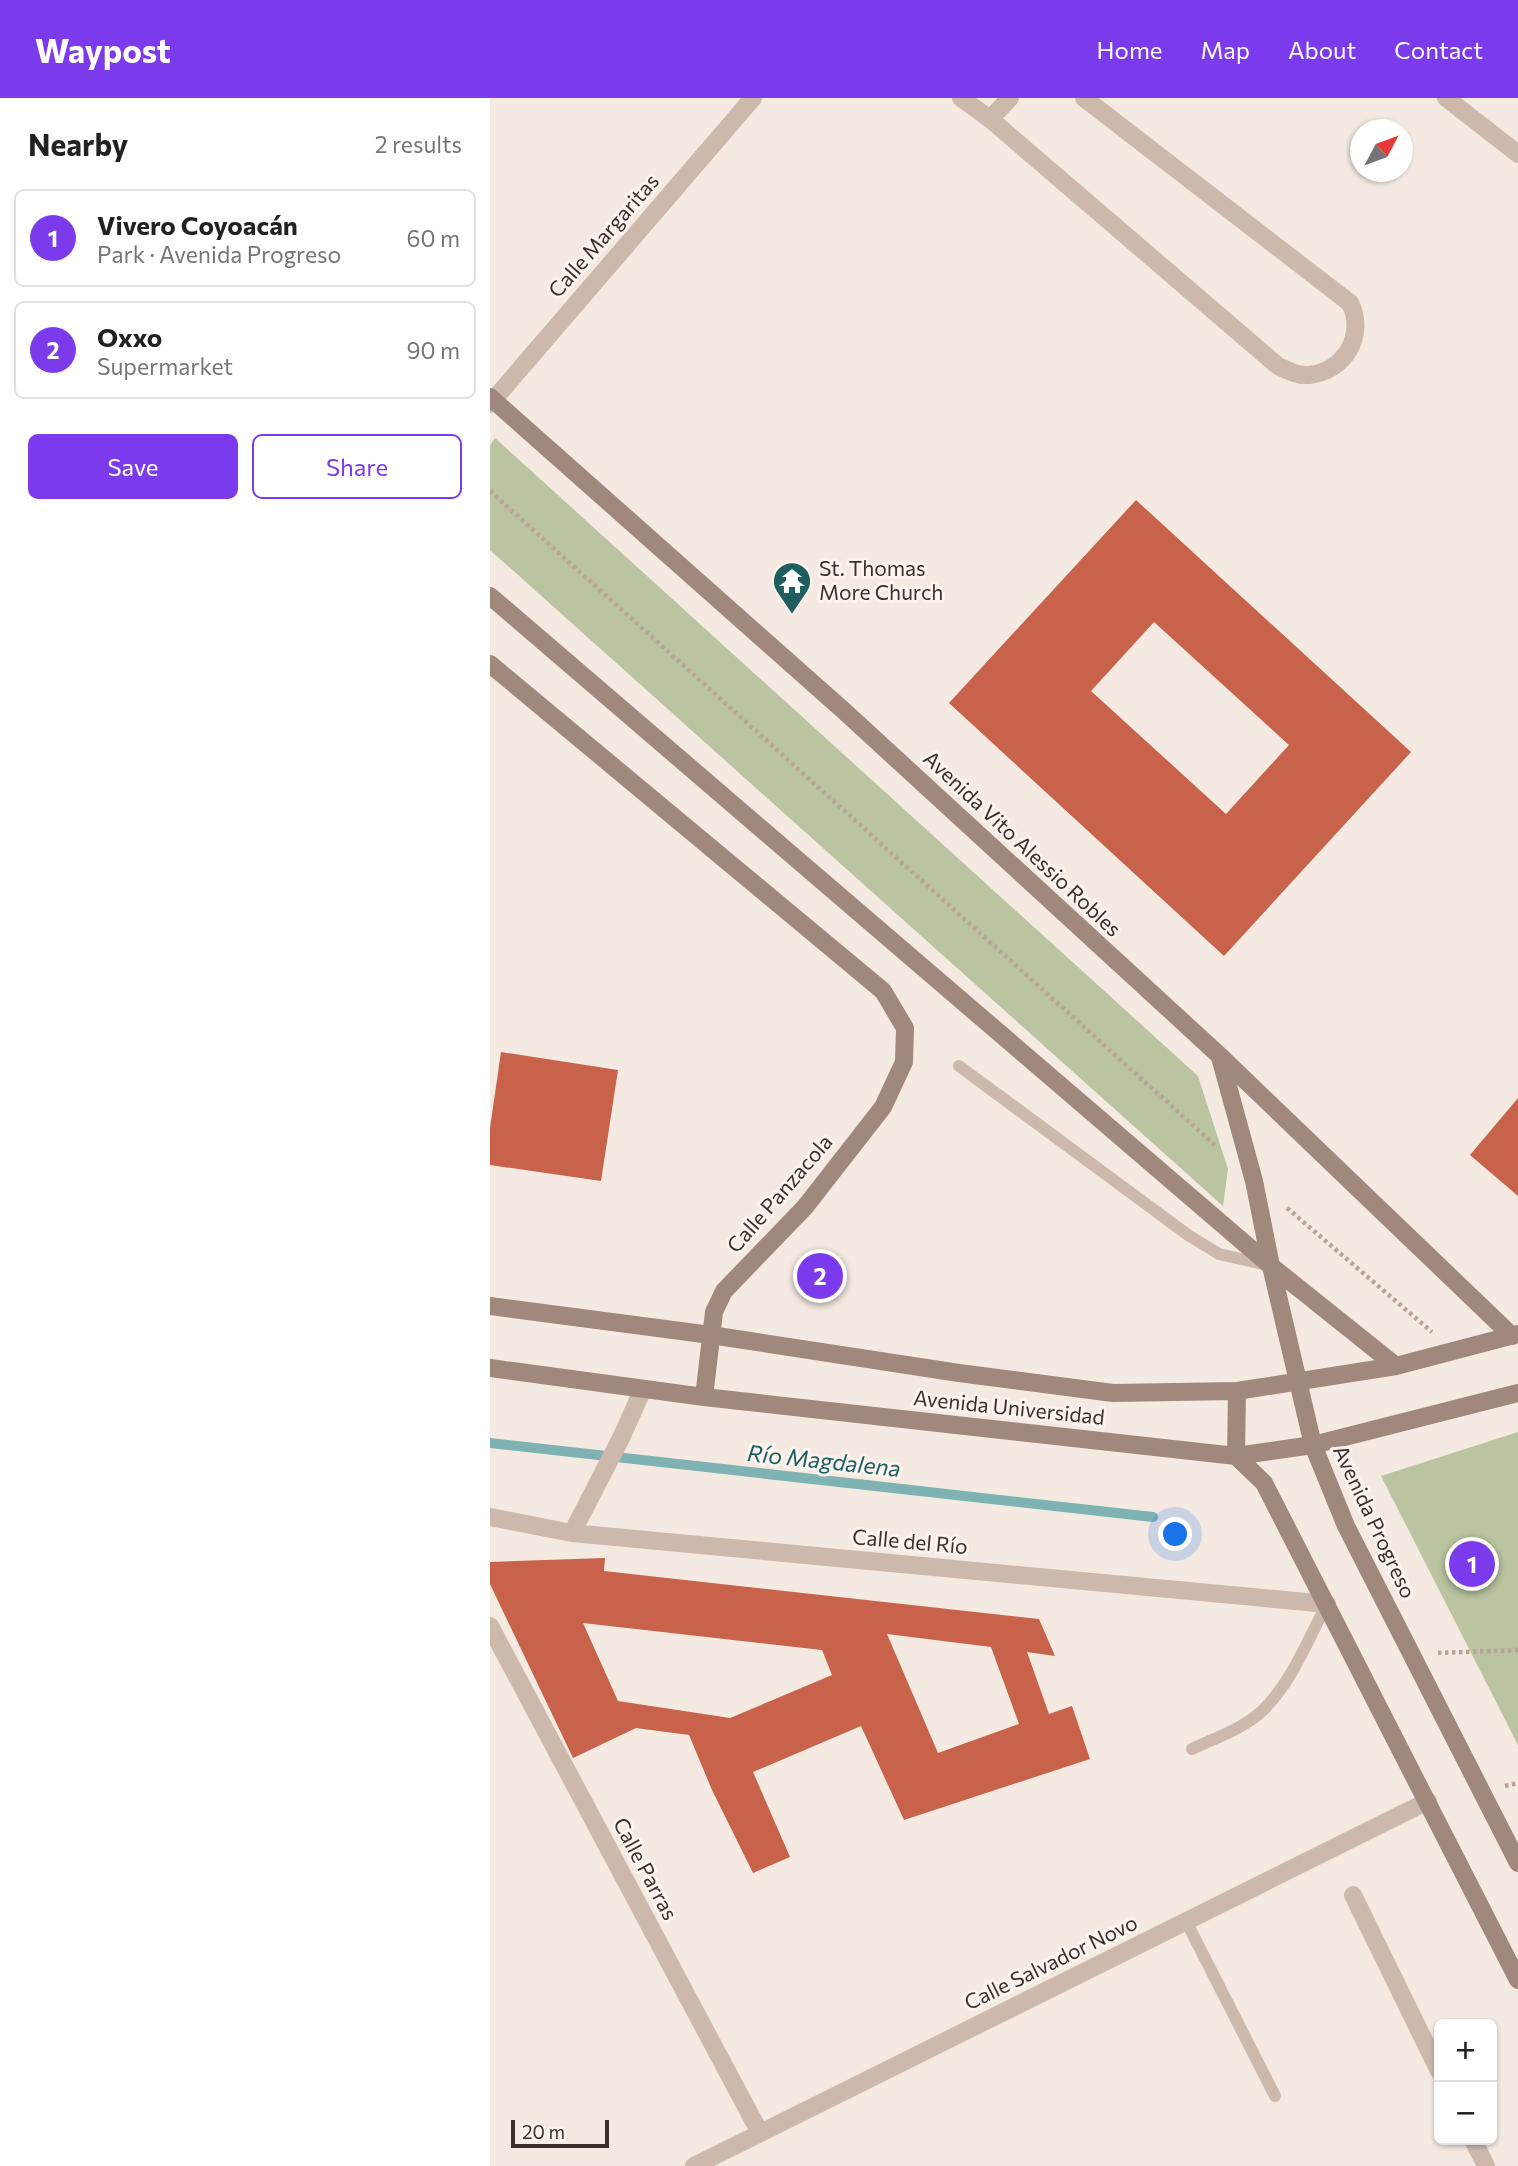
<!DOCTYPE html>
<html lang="en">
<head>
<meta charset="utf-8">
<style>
  :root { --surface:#fff; --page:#f6f6f6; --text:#202124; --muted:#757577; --line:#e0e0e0; --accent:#7c3aed }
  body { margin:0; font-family:Commissioner,sans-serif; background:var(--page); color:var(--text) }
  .controls { position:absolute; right:21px; bottom:21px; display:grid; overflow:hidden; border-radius:10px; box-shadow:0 2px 5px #0004 }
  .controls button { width:63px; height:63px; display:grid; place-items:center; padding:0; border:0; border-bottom:2px solid var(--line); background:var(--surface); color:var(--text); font:35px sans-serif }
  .compass { position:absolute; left:860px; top:21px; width:63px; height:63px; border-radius:50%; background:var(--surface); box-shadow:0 2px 5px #0004; rotate:49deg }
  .scale { position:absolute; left:21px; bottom:18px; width:98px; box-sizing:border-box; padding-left:7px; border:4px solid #3b2f2b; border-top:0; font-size:19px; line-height:24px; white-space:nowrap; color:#3b2f2b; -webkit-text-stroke:5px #fbf4ee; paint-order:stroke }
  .you { position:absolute; left:686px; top:1437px; width:24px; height:24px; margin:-18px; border:5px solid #fff; border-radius:50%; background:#1a73e8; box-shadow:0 0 0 10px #1a73e833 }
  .badge { display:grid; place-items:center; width:46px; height:46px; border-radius:50%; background:var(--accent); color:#fff; font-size:23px; font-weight:700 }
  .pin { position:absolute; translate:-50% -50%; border:4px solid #fff; box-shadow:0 2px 7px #0006 }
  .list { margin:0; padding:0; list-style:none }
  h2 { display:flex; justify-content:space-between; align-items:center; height:91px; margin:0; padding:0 28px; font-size:30px }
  h2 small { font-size:23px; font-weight:400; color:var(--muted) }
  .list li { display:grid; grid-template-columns:46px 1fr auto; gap:21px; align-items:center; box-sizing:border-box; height:98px; margin:0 14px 14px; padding:0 14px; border:2px solid var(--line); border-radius:10px }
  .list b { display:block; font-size:26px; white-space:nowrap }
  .list p { margin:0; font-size:23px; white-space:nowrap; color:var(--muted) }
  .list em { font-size:23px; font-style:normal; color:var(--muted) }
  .actions { display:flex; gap:14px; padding:21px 28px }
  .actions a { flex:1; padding:16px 0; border:2px solid var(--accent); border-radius:10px; text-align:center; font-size:24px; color:var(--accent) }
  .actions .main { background:var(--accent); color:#fff }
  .map { position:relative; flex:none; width:1028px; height:2068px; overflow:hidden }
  header { display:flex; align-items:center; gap:42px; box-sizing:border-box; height:98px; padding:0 35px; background:var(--accent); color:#fff }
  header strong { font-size:33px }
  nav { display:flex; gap:38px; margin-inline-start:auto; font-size:24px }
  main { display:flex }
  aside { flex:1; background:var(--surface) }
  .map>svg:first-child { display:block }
  .green { fill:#bac4a0 }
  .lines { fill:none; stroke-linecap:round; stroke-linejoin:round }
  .stream { stroke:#7fb2b2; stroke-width:10 }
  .building { fill:#c9624a; fill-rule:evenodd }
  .path { stroke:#b9a396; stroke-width:4.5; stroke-dasharray:3.5 3.5; stroke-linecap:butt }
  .lane { stroke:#cdb9ac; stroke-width:12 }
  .street { stroke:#cdb9ac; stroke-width:18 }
  .secondary { stroke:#a1887d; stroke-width:18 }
  .labels { text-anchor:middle; stroke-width:6; stroke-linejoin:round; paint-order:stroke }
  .street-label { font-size:21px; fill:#3b2f2b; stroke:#fbf4ee }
  .poi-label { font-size:21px; fill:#3b2f2b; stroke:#fbf4ee; text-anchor:start }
  .water-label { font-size:23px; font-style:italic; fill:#1e5e5e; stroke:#fbf4ee }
</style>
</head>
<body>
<header>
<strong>Waypost</strong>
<nav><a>Home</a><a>Map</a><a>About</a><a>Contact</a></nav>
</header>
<main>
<aside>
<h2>Nearby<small>2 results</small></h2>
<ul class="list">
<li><span class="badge">1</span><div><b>Vivero Coyoacán</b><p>Park · Avenida Progreso</p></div><em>60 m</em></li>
<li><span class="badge">2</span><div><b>Oxxo</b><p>Supermarket</p></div><em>90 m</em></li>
</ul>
<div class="actions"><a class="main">Save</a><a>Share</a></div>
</aside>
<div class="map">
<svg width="1028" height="2068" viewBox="0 0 1028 2068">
  <rect width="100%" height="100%" fill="#f4eae1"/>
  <!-- green -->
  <path class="green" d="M5,340l703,638 30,93 -5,37 -733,-656v-105z
    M1028,1334v313l-137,-269z"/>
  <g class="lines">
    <!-- stream -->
    <path class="stream" d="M0,1345l663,74"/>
  </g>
  <!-- building -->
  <path class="building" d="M646,402l275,252 -187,204 -275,-253zM664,524l135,123 -63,69 -135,-123z
    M11,954l117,18 -17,111 -111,-16v-37z
    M1028,1000v98l-48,-41z
    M115,1460l-1,13 435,48 16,37 -28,-4 22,62 23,-8 18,53 -186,61 -43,-94 -108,46 37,85 -37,16 -41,-83 -23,-55 -53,-7 -63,30 -83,-174v-22zM93,1525l239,27 10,25 -102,43 -112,-17zM397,1536l104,13 28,77 -81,29z"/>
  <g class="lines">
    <!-- path -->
    <path class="path" d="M0,393l727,656
      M797,1110l145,124
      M948,1555l80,-3
      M1015,1688l13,-3"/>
    <!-- lane -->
    <path class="lane" d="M469,968l229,169 31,19 48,11
      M702,1651c23,-11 53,-21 71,-39 29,-28 45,-71 64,-106
      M696,1823l89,175"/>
    <!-- street -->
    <path class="street" d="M471,0l29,21 288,247c11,5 20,10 31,9 36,-3 57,-41 41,-72l-266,-205
      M956,0l72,56
      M500,21l20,-21
      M0,306l263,-306
      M0,1419l82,16 755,71
      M82,1435l49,-95 22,-49
      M0,1528l270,507
      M863,1797l86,176
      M983,2042l13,26
      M204,2068l734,-365"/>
    <!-- secondary -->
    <path class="secondary" d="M0,299l353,313 377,346 292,280
      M0,498l781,670 125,100
      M0,566l393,327 22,37 -1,34 -21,45 -78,100 -81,84 -10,21 -10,85
      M730,959l34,124 17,85 42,179 33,81 172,337
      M0,1208l221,29 248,38 154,20 124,-2 159,-25 122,-32
      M0,1270l214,29 532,59 77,-11 205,-52
      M747,1293l-1,65 28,27 254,497"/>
  </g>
  <!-- icons -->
  <defs>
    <g id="temple-pin" transform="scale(2.0125)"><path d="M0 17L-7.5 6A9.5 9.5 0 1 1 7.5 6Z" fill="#1e5e5e" stroke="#fbf4ee"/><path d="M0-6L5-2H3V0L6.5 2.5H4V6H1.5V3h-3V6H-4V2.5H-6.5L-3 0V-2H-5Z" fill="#fff"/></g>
  </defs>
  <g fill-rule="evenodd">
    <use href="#temple-pin" x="302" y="483"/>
  </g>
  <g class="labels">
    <!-- street labels -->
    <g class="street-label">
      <text transform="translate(114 138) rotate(-49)" y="7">Calle Margaritas</text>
      <text transform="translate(532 746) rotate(43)" y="7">Avenida Vito Alessio Robles</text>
      <text transform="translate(290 1096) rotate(-49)" y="7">Calle Panzacola</text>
      <text transform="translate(519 1310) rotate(6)" y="7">Avenida Universidad</text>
      <text transform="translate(884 1424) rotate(65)" y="7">Avenida Progreso</text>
      <text transform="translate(420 1444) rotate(5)" y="7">Calle del Río</text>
      <text transform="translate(155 1771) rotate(62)" y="7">Calle Parras</text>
      <text transform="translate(561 1865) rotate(-26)" y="7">Calle Salvador Novo</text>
    </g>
    <!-- poi labels -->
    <g class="poi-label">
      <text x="329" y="478">St. Thomas<tspan x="329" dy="24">More Church</tspan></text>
    </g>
    <!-- water labels -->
    <g class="water-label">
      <text transform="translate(334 1363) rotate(6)" y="8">Río Magdalena</text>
    </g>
  </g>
</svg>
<div class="controls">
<button>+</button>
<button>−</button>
</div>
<svg class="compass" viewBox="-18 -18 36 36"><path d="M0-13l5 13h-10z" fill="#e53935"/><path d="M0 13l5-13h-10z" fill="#757577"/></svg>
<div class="scale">20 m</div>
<div class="you"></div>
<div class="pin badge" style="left:982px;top:1466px">1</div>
<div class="pin badge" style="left:330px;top:1178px">2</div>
</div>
</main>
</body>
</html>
